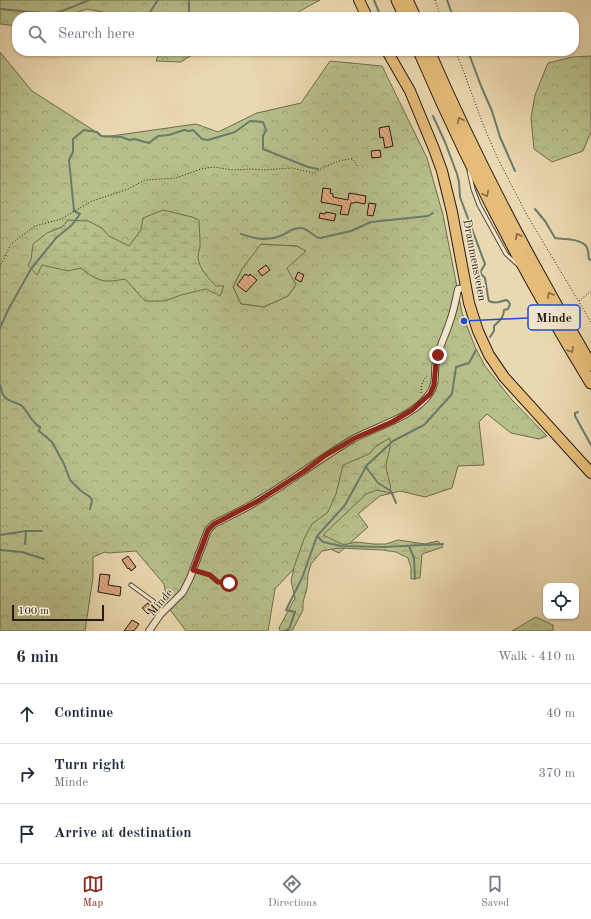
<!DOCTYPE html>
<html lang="en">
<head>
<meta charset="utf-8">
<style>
  :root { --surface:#fff; --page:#f2f2f3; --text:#1f2937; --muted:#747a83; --line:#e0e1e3; --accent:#8f2418 }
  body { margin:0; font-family:"Old Standard TT",serif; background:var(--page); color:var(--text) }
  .controls { position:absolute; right:12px; bottom:12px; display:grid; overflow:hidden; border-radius:8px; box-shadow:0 1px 3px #0004 }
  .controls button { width:36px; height:36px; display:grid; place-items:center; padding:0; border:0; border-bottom:1px solid var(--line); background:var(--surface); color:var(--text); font:20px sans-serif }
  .scale { position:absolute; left:12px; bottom:10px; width:92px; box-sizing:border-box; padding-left:4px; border:2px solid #271a12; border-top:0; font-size:11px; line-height:14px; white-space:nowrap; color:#271a12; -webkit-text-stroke:3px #f1e6cc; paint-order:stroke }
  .stop { position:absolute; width:12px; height:12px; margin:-9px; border:3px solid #8f2418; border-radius:50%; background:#fff }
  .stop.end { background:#8f2418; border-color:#fff; box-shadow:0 1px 4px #0008 }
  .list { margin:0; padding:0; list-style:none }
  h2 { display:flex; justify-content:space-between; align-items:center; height:52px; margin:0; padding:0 16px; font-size:17px }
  h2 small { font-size:13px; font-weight:400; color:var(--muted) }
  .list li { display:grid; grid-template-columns:26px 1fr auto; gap:12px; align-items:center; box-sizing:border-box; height:60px; padding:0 16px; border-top:1px solid var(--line) }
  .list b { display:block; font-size:15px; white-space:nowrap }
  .list p { margin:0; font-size:13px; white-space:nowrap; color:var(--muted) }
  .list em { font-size:13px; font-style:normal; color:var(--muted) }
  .icon { flex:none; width:22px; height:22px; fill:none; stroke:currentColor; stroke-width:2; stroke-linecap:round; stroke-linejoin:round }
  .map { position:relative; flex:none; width:591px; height:631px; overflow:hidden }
  .search { position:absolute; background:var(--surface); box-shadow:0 1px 3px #0004; left:12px; right:12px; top:12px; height:44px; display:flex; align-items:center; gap:10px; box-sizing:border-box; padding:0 14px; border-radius:16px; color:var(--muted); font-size:15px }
  .sheet { height:232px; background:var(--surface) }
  nav { display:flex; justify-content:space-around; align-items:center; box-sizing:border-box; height:56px; border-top:1px solid var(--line); background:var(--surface); font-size:11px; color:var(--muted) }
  nav a { display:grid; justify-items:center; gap:2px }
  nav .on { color:var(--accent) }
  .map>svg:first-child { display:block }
  .grass { fill:url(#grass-tufts); stroke:#6f6c4e }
  .forest { fill:url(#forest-crowns); stroke:#6f6c4e; fill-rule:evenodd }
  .wetland { fill:url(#wetland-marsh); stroke:#6f6c4e }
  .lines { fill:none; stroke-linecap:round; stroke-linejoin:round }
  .stream { stroke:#6b7b6b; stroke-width:2 }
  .building { fill:url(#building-back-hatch); stroke:#271a12 }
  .lane-casing { stroke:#584a3a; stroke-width:5 }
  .street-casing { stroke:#584a3a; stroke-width:8 }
  .primary-casing { stroke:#271a12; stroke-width:12 }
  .highway-casing { stroke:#271a12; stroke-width:13 }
  .path { stroke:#271a12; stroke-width:1; stroke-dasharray:1 2; stroke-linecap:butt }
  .lane { stroke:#f1e6cc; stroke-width:3 }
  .street { stroke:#f1e6cc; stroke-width:6 }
  .primary { stroke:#e5bc78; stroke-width:10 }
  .highway { stroke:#e5bc78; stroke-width:11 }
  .oneway { stroke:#866b45 }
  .route { stroke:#8f2418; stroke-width:5 }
  .labels { text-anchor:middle; stroke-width:3; stroke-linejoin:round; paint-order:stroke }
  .street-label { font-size:12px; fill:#271a12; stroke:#f1e6cc }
  .leader { fill:none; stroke:#1d4ed8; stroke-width:1.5 }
  .callout-dot { fill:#1d4ed8; stroke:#f1e6cc; stroke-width:1.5 }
  .callout { fill:#f1e6cc; stroke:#1d4ed8; stroke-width:1.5 }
  .callout-label { font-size:13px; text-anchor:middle; font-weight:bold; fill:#271a12 }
</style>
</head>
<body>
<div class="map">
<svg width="591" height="631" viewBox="0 0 591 631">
  <defs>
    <pattern id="grass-tufts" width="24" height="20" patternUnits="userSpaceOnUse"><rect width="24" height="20" fill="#b7bf8b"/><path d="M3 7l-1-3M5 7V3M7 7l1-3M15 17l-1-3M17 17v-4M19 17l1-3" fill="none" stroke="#9da477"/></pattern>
    <pattern id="forest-crowns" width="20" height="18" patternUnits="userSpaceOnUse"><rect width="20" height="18" fill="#b7bf8b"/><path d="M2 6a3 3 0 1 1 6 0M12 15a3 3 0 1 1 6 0" fill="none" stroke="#9da477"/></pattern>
    <pattern id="wetland-marsh" width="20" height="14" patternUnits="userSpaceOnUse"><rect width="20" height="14" fill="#b7bf8b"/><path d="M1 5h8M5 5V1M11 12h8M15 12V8" fill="none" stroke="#9da477"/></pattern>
    <pattern id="building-back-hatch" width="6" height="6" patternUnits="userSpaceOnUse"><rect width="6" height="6" fill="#e0aa82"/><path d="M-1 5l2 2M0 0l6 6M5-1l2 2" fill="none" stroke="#c0926f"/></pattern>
  </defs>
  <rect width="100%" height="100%" fill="#ead8b0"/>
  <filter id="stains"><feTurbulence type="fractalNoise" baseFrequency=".005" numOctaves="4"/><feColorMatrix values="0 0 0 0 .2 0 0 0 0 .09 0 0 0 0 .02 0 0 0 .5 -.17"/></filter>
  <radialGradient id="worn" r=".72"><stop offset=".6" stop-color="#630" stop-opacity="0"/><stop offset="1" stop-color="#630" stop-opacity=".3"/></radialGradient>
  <!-- grass -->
  <path class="grass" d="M260,244l37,2 9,5 -10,34 -8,11 -24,11 -23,-3 -8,-17 9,-18z"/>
  <!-- forest -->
  <path class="forest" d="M0,0h320l-31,17h-159l-43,-8 -24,8h-46v9l-17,-2z
    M160,51h38l-17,11 -25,-1z
    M0,52l32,39 72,46 92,-13 22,8 39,-19 44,-10 29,-42 52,5 45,92 16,57 19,98 13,34 10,19 27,34 35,36 -8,3 -28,-6 -24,-19 -8,8 5,43 -26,1 -6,22 -27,9 -25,-6 -20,5 -22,18 10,13 -29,26 -21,-10 -43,46 -7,42h-82l-17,-23 -5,-24 -28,-33 -28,2 -3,-1 -12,5v20l-8,54h-85zM261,244l36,2 9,5 -19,17 9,17 -8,11 -24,11 -23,-3 -8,-17 9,-18z
    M591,56v76l-8,19 -31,11 -18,-13 -3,-31 4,-23 13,-32 24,-6z
    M536,617l17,8v6h-41z"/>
  <!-- wetland -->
  <path class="wetland" d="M163,210l29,7 7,3c0,8 1,14 1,22 1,5 -2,10 -2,15 1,12 11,22 18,29h8l-4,10 -14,-7 -25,6 -16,6h-20l-20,-22c-21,4 -27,3 -44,-11l-13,3 -26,-6 -5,10 -9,-10 3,-5 2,-16 14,-11 15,-6 6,-7 20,1 14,7 7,8 20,10 12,-16 2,-12z
    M390,438c2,12 -4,19 -4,29 1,10 6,17 4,26l-13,-3 -11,4 -43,41 21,10 11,-3 19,2h12l12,-4 27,4 13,-3 5,6 -21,7 -2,24 -9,1v-11l-3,-10 -12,-6 -14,-2 -44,-2 -16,3 -11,13 -3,10 -1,15 -4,13v8l-11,21h-12l-1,-3 16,-30 -4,-17 3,-14 10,-28 8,-15 16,-12 8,-18 7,-29 26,-11 7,-8z"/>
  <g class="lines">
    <!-- stream -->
    <path class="stream" d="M189,0v17
      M374,0l7,17
      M447,0l6,17
      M0,9c18,1 36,5 54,4 11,-2 24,-9 35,-13
      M150,12l8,-12
      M468,51l13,35 11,25 8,26 15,34
      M433,116l12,26 12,32 2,8 1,15 25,67 -4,7v3l4,4 3,19 1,4c7,3 10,1 17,-1l2,1 2,3 -2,5 -4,1c0,8 -5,11 -10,16v5l-4,6
      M535,209l10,12 10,17c10,2 24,0 31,8 3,4 2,9 3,13l2,1
      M241,234c13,4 25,8 39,2 9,-3 10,-8 21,-8 7,0 12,9 19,10l31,-7 20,-9 57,-6 5,-3
      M0,328l8,-18 23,-41 25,-31 16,-13 8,-11 -6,-3 -5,-51 4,-8v-13l11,-9 13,2 4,4 20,1 9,3 4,-1 15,4 9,-7 11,-1 15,-5 5,1 4,-1 9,9 6,1 27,-8 15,-11 13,1 3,8 -3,6v13l45,18 10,2
      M0,385c2,4 1,9 5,12 4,5 12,5 17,9 6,6 10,17 18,21l-1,4 13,11 12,22 6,16 11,11 9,6 2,4 -2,8
      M578,412l-3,1v3l16,29
      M366,467l12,16 13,8 5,12
      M0,535l26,-4h16
      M317,536l6,6 18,4 42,1 60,-3
      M25,544l1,-12
      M409,546l5,12 1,21
      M0,550l22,2 22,7
      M284,631l5,-2 6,-17 -9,-2 16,-32 15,-42 28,-31 22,-40 26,-24 31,-16 28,-31 4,-27 13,-4 7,-13"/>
  </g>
  <!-- building -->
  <path class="building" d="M389,126l4,20 -8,2 -2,-11 -3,1 -1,-10z
    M380,150l1,7 -9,1 -1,-7z
    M323,188l8,1 -1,4 3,1v3l15,3 1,-7 17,3 -1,8 -10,-2 -1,1h-3l-3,12 -8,-1 2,-8 -21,-4z
    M369,203l7,1 -3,12 -6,-1z
    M326,212l10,2 -2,7 -15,-3 1,-5 5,1z
    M266,265l4,5 -8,6 -4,-5z
    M298,272l6,3 -3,7 -6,-3z
    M245,274l4,2 1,-2 7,6 -11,12 -9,-7z
    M128,556l8,11 -5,4 -2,-3 -1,1 -6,-9z
    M100,574l10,1 -2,10 13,2 -1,9 -22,-4z
    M148,603l5,7 -5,4 -6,-6z
    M132,620l7,4 -5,7h-10z"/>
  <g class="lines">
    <!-- lane casing -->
    <g class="lane-casing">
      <path id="lane" d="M469,171l4,18 6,16 27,49 12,11
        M131,585l22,16 10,11"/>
    </g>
    <!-- street casing -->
    <g class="street-casing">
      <path id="street" d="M149,631l11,-16 23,-23 7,-14 18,-48 6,-6c15,-8 31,-15 45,-24 32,-19 62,-42 94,-61 24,-13 61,-22 77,-46 7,-10 4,-21 6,-32 3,-13 9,-25 13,-37 4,-11 7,-24 9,-35l8,-1"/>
    </g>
    <!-- primary casing -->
    <g class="primary-casing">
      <path id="primary" d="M359,0l8,17
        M387,51l23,40 24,58 8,22 10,41 17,91 9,28 11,24 15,22 87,96"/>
    </g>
    <!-- highway casing -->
    <g class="highway-casing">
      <path id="highway" d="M397,0l8,17
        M407,0l8,17
        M419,51c49,114 107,226 172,332
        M429,51c47,108 102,213 162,314"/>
    </g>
    <!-- path -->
    <path class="path" d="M435,0l6,17
      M455,51l7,16 22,60 14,32 29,56 64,107
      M0,267l11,-23 24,-18 26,-7 31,-18 34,-11 19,-10 31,-2 25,-9 12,-2 20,3 20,-1 9,1 30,-2 21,5c13,-6 24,-14 40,-14l5,8
      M579,301l12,-10
      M421,393c0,-7 1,-13 7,-18
      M200,572l10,3 8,7 11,1"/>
    <!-- lane -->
    <use href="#lane" class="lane"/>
    <!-- street -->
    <use href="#street" class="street"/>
    <!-- primary -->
    <use href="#primary" class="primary"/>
    <!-- highway -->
    <use href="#highway" class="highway"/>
  </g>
  <!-- one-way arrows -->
  <defs><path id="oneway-chevron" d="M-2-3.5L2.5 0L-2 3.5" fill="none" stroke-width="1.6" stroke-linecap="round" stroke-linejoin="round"/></defs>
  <g class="oneway">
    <use href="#oneway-chevron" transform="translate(460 120) rotate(-115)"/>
    <use href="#oneway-chevron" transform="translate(486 194) rotate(63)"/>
    <use href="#oneway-chevron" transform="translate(518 236) rotate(-117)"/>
    <use href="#oneway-chevron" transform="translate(550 295) rotate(-119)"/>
    <use href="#oneway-chevron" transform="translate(571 350) rotate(60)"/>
  </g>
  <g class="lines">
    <!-- route -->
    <path class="route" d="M229,583l-11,-1 -8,-7 -17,-5 15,-40 6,-6 44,-23 45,-29 23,-17 29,-17 37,-16 20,-12 18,-16 4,-9 2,-22 2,-8"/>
  </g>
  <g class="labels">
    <!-- street labels -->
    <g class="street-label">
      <text transform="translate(475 260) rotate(79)" y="4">Drammensveien</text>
      <text transform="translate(160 602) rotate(-48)" y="4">Minde</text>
    </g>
  </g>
  <!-- callouts -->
  <path class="leader" d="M464 321L528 318"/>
  <circle class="callout-dot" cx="464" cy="321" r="4"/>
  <rect class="callout" x="528" y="305" width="52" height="25" rx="4"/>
  <g class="callout-label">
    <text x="554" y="322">Minde</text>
  </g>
  <rect width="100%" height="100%" filter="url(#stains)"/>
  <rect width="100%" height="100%" fill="url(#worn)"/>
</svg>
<div class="controls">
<button><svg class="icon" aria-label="locate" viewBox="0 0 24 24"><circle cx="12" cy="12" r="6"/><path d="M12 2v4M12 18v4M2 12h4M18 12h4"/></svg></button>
</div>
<div class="scale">100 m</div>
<div class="stop" style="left:229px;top:583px"></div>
<div class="stop end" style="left:438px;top:355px"></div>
<div class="search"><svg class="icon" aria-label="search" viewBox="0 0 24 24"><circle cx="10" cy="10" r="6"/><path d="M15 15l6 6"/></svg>Search here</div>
</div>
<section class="sheet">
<h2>6 min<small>Walk · 410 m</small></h2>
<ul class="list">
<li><svg class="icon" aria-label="ahead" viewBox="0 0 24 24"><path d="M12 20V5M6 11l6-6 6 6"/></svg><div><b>Continue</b></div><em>40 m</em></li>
<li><svg class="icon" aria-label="right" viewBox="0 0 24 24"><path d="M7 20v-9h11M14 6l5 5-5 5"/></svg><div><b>Turn right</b><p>Minde</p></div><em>370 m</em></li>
<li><svg class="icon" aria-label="arrive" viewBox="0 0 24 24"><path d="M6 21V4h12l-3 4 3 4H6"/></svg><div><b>Arrive at destination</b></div></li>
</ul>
</section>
<nav>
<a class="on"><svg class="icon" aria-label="map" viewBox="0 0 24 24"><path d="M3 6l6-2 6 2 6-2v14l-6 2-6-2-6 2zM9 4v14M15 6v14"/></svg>Map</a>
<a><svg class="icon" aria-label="directions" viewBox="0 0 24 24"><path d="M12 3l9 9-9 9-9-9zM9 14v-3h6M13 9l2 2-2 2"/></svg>Directions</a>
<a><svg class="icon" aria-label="saved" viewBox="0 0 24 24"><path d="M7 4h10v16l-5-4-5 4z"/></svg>Saved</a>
</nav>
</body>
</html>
